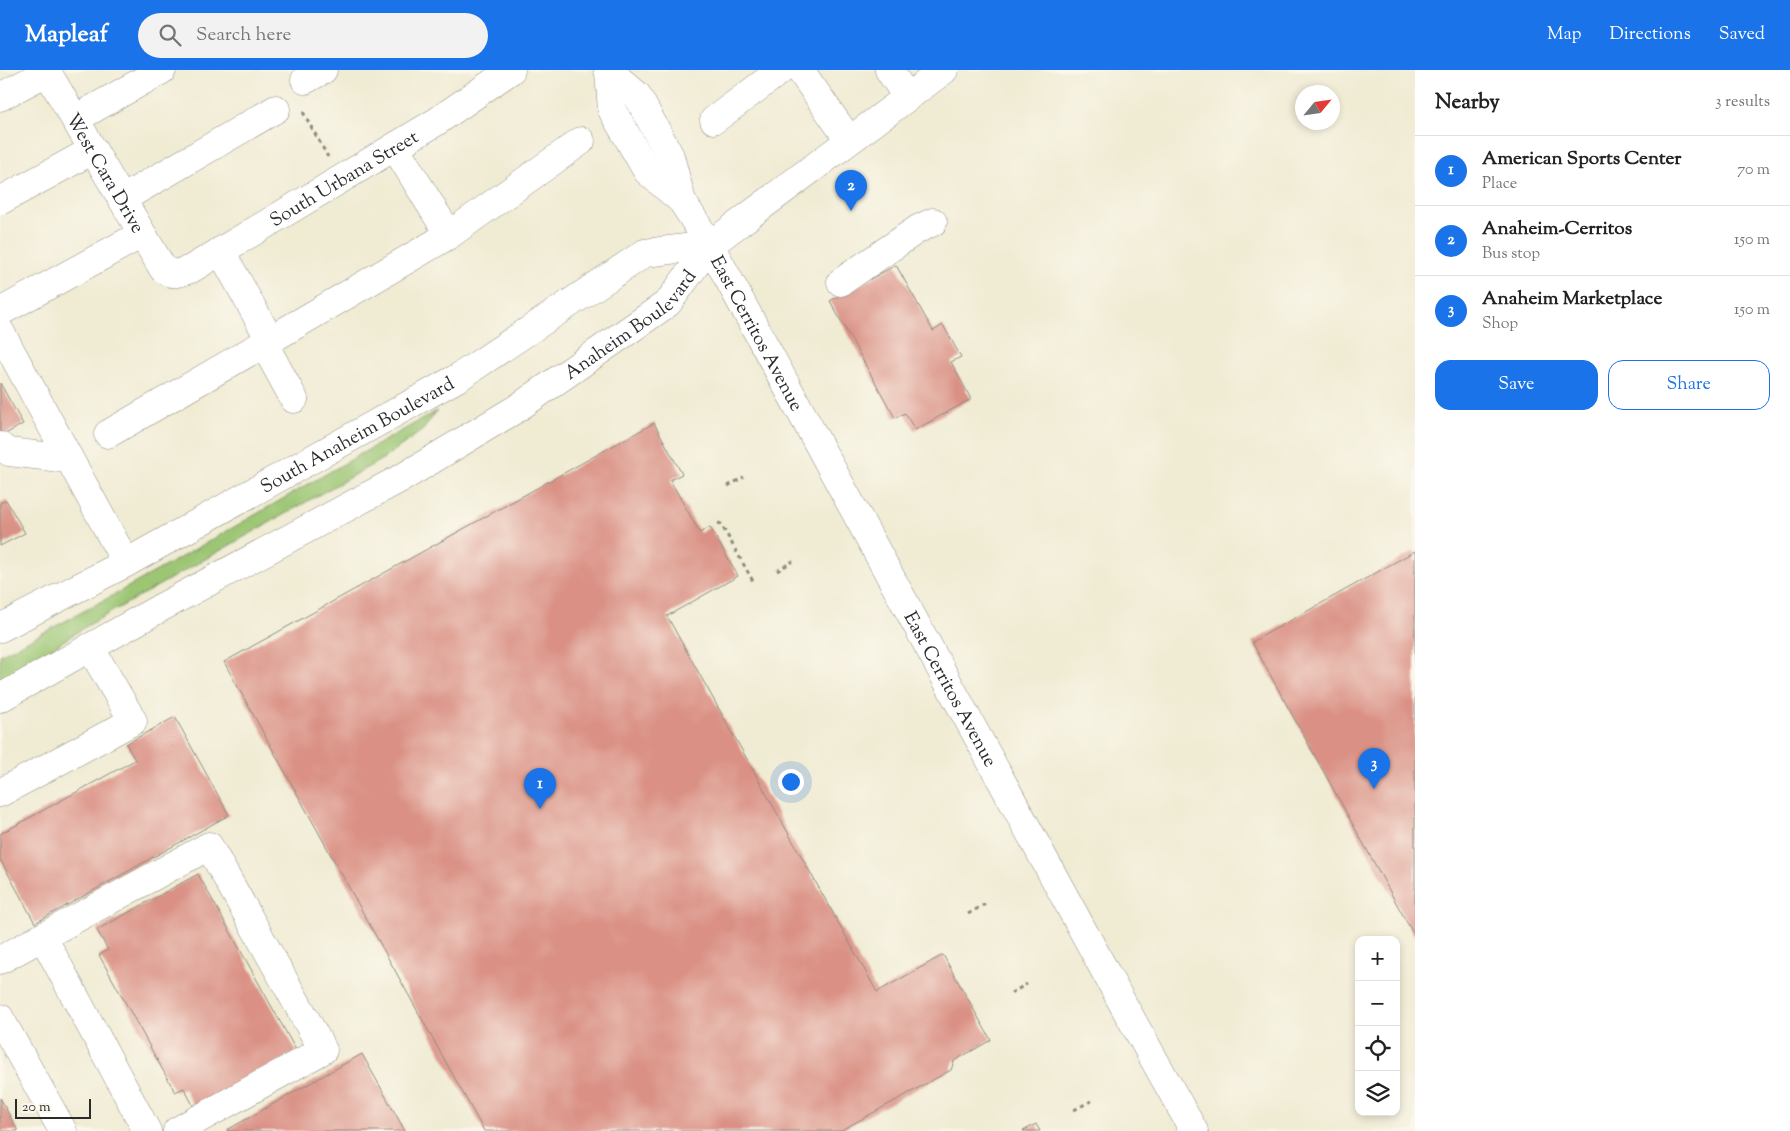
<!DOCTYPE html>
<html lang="en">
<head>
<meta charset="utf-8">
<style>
  :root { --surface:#fff; --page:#f2f2f2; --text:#222; --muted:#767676; --line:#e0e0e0; --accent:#1a73e8 }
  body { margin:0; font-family:"Sorts Mill Goudy",serif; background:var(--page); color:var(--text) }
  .controls { position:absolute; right:15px; bottom:15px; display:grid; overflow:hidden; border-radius:10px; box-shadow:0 2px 8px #0003 }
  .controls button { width:45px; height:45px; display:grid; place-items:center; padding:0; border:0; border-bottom:1px solid var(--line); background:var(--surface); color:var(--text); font:25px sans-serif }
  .compass { position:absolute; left:1295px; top:15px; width:45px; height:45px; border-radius:50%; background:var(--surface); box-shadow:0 2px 8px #0003; rotate:61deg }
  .scale { position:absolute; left:15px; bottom:12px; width:76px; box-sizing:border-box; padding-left:5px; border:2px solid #2b2b2b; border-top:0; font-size:14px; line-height:18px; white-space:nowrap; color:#2b2b2b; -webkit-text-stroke:4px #fbf7ec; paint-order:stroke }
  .you { position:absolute; left:790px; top:711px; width:18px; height:18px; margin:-12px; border:4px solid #fff; border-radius:50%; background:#1a73e8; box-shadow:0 0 0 8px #1a73e833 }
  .badge { display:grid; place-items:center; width:32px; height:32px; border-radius:50%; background:var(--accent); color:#fff; font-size:16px; font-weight:700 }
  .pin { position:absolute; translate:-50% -41px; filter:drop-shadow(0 1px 2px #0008) }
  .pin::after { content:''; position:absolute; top:26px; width:18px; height:15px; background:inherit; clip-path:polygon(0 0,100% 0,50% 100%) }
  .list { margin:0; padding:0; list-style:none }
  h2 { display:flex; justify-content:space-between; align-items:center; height:65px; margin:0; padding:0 20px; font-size:21px }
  h2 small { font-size:16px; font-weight:400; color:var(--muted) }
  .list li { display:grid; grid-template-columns:32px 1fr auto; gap:15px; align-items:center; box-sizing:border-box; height:70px; padding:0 20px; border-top:1px solid var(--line) }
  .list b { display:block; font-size:19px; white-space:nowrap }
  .list p { margin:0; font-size:16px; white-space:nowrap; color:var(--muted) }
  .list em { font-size:16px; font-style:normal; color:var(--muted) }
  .actions { display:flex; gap:10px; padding:15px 20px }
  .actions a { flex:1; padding:11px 0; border:1px solid var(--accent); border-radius:15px; text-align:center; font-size:18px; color:var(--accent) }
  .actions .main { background:var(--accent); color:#fff }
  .icon { flex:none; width:28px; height:28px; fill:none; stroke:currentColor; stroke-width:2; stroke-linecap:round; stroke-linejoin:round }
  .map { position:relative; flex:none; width:1415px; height:1061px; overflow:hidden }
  header { display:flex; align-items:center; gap:30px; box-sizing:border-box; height:70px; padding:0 25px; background:var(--accent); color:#fff }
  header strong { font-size:24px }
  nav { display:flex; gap:28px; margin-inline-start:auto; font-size:18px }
  .search { width:350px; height:45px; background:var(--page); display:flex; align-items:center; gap:12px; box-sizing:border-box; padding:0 18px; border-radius:28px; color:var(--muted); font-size:19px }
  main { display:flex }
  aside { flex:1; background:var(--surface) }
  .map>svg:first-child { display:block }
  .green { fill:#9cc673; stroke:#64784f }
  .building { fill:#da9084 }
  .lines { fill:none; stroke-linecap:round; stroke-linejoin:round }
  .minor-casing { stroke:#8e8b7f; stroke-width:29 }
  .major-casing { stroke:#8e8b7f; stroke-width:29 }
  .path { stroke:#8e8b7f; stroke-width:3; stroke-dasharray:4 4; stroke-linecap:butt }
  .minor { stroke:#fff; stroke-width:28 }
  .major { stroke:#fff; stroke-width:28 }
  .labels { text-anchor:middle; stroke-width:4; stroke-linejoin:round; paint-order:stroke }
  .street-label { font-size:19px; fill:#2b2b2b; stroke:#fbf7ec }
</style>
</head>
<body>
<header>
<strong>Mapleaf</strong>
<div class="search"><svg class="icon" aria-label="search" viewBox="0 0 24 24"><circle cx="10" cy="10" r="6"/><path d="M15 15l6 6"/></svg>Search here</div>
<nav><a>Map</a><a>Directions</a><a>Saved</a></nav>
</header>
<main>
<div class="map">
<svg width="1415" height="1061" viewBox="0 0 1415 1061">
  <rect width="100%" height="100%" fill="#fbf7ec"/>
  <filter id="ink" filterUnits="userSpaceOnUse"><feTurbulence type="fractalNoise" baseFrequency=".02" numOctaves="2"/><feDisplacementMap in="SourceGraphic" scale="10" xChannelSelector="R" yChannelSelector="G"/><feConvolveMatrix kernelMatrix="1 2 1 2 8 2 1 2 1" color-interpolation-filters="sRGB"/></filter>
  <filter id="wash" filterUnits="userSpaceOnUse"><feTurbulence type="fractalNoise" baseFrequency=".0096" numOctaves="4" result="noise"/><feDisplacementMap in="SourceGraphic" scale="20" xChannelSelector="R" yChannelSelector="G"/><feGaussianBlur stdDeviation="1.12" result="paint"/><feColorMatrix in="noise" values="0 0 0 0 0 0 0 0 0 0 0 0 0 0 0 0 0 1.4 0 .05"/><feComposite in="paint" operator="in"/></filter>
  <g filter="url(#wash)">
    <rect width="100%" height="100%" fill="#f0ebd3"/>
    <!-- green -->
    <path class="green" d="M437,341l-14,19 -39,28 -299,169 -62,40 -23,11v-23c149,-75 291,-163 437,-244z"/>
    <g id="blocks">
      <!-- building -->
      <path class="building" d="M896,195l37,66 10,-6 18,32 -10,5 20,37 -56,31 -10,-17 -10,5 -65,-117z
        M0,313l23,41 -23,13z
        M654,353l28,51 -12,6 30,53 10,-6 28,49 -71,40 210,376 66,-37 48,85 -37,21 -3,9 -111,61h-356l-260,-469z
        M6,430l19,33 -25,13v-43z
        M1415,481v386l-163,-295z
        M175,647l54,98 -194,108 -35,-64v-25l135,-74 -9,-16z
        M198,804l99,178 -102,57 -11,-21 -9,4 -76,-137 9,-5 -11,-20z
        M362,984l43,77h-177l-1,-1z
        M0,1028l18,33h-18z
        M1036,1054l4,7h-17z"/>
    </g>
  </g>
  <g filter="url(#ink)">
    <use href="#blocks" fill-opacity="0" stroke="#8e8b7f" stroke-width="1"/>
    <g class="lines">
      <!-- minor casing -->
      <g class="minor-casing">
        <g id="minor">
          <path id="s1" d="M46,0l117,199c10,7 17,4 28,0l245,-147 75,-52"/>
          <path d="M608,0l29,25 33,61 12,45"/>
          <path d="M800,0l49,70"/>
          <path d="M889,0l18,27"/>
          <path d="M609,2l3,38 35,61 35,30 28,44"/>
          <path d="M305,10l18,-10"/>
          <path d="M0,27l47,-25"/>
          <path d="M75,49l87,-49"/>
          <path d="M714,50l67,-50"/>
          <path d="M395,77l54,88 132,-94"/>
          <path d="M122,129l154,-90"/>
          <path d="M0,131l93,-51"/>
          <path d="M221,181l49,89 179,-105"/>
          <path d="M841,212l77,-53 15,-7"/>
          <path d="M0,242l142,-78"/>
          <path d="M0,261l126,232"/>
          <path d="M264,274l30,55"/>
          <path d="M108,364l162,-94"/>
          <path d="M0,376l9,6 60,7"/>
          <path d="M0,723l133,-72 -43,-74"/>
          <path d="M43,867l104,194"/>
          <path d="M0,890l209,-114 114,204 -146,81"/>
          <path d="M0,948l63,113"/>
        </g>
      </g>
      <!-- major casing -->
      <g class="major-casing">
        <g id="major">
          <path id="s2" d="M710,175l414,761 70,125"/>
          <path id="s3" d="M0,558l126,-65 333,-186 186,-124 65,-8"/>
          <path id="s4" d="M0,628l162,-91 243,-131 111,-67 152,-106 42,-58 234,-175"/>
        </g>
      </g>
      <!-- path -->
      <path class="path" d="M303,42l25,45
        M728,416l16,-9
        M718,453l3,1 33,59
        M777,501l16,-10
        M968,844l19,-11
        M1011,923l16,-9
        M1074,1040l17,-9"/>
      <!-- minor -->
      <use href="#minor" class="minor"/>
      <!-- major -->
      <use href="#major" class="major"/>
    </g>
  </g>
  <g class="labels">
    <!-- street labels -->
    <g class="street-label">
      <text dy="7" stroke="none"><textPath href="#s1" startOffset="119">West Cara Drive</textPath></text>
      <text dy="7" stroke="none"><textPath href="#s1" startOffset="438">South Urbana Street</textPath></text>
      <text dy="7" stroke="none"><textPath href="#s4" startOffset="734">Anaheim Boulevard</textPath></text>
      <text dy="7" stroke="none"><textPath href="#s2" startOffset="100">East Cerritos Avenue</textPath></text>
      <text dy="7" stroke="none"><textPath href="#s3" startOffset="406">South Anaheim Boulevard</textPath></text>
      <text dy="7" stroke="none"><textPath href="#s2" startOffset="505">East Cerritos Avenue</textPath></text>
    </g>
  </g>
</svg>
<div class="controls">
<button>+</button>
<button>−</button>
<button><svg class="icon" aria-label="locate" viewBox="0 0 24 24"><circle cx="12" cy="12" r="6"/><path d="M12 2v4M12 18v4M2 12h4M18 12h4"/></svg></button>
<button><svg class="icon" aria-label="layers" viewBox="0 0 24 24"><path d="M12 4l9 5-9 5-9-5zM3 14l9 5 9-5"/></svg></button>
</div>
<svg class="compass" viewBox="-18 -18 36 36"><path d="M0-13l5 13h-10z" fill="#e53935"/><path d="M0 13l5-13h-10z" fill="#767676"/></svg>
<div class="scale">20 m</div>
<div class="you"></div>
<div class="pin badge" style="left:540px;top:739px">1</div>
<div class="pin badge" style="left:851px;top:141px">2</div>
<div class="pin badge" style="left:1374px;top:719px">3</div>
</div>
<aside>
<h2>Nearby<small>3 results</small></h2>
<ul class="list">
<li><span class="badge">1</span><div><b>American Sports Center</b><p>Place</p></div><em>70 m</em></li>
<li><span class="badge">2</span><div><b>Anaheim-Cerritos</b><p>Bus stop</p></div><em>150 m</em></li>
<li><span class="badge">3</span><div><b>Anaheim Marketplace</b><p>Shop</p></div><em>150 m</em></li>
</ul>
<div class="actions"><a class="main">Save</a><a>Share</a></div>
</aside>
</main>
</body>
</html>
